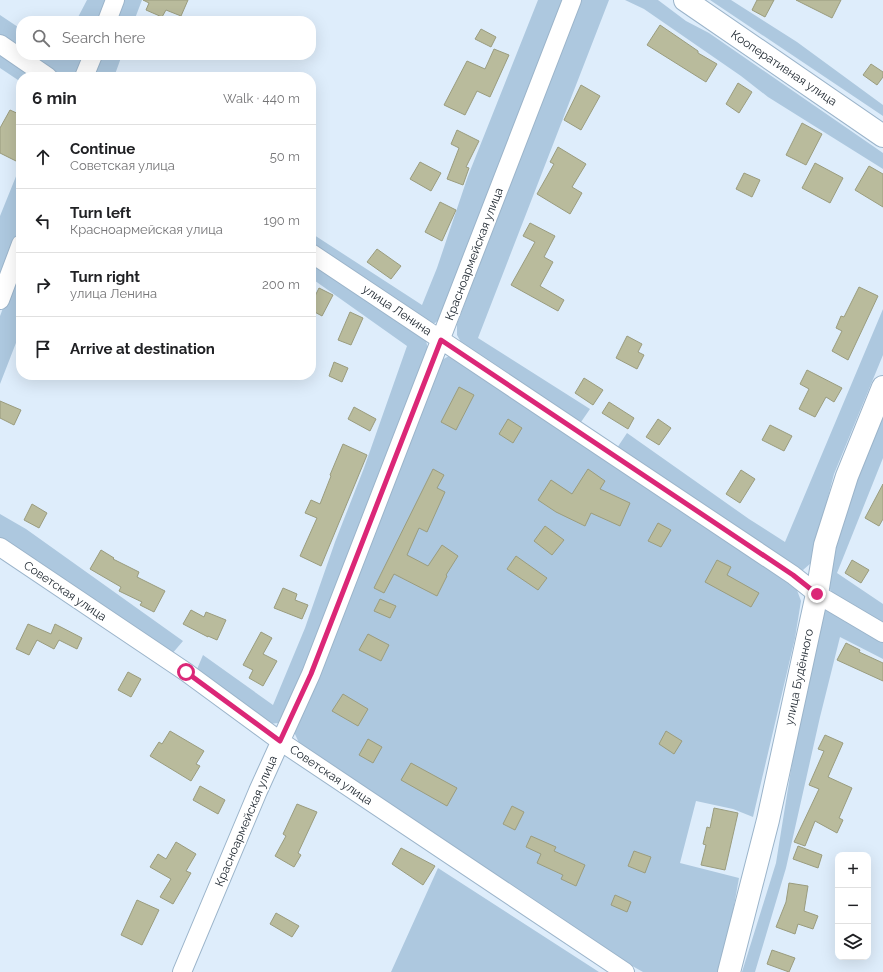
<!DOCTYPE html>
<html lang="en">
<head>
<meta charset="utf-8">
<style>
  :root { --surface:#fff; --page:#f2f2f2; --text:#202124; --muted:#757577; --line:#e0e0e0 }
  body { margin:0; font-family:Raleway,sans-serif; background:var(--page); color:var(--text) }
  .controls { position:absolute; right:12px; bottom:12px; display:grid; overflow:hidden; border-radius:8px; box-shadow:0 4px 16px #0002 }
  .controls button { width:36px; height:36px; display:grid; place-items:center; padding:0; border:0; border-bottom:1px solid var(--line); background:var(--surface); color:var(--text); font:20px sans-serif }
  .stop { position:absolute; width:12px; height:12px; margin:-9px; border:3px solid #db2777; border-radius:50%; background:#fff }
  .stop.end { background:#db2777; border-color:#fff; box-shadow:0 1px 4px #0008 }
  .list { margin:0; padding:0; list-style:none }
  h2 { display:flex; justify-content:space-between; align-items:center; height:52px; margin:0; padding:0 16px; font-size:17px }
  h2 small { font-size:13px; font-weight:400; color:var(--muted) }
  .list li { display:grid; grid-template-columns:26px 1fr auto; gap:12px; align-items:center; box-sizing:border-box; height:64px; padding:0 16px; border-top:1px solid var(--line) }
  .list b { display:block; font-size:15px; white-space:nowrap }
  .list p { margin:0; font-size:13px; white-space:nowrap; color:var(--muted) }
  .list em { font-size:13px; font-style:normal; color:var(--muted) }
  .icon { flex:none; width:22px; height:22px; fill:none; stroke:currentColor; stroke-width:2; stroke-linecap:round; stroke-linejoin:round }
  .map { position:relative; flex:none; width:883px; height:972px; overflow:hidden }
  .search { position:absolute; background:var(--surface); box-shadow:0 4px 16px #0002; left:16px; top:16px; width:300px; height:44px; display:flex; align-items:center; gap:10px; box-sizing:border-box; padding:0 14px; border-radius:16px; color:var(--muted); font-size:15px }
  .panel { position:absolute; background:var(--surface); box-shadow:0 4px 16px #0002; left:16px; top:72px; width:300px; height:308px; border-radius:16px }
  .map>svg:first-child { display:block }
  .green { fill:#adc8df }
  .building { fill:#b9bb9c; stroke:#9a9c7e }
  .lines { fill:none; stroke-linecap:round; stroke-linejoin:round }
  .street-casing { stroke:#9bb4ca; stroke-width:20 }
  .secondary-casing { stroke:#9bb4ca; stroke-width:24 }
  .street { stroke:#fff; stroke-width:18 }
  .secondary { stroke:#fff; stroke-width:22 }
  .route { stroke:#db2777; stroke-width:5 }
  .labels { text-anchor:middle; stroke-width:4; stroke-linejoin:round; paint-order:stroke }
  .street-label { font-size:12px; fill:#1b242d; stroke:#fff }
</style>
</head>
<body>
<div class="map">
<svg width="883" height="972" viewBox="0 0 883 972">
  <rect width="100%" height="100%" fill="#deedfb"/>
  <!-- green -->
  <path class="green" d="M87,0h20l-9,21h-22z
    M122,0h20l-8,21h-21z
    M538,0h25l-121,317 -7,6 -13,-1 -111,-75v-14l111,72 15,-37 31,-92z
    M580,0h29l-131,338 112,71 -9,13 -118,-76 -6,-11v-11z
    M625,0h33l28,21 23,12 174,120v16l-115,-72 -27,-21 -97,-67z
    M710,0h21l66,42 86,63v11z
    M0,15l21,14v20l-21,-15z
    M0,52l36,25h-15v5l-21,-14z
    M30,55h54l-10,22h-15z
    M98,55h24l-8,22h-25z
    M21,164v66l-21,54v-68z
    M21,260v70l-21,54v-68z
    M311,262l115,78 2,10 -142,364 -7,9 -11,1 -73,-50 8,-19 70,50 32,-77 30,-86 29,-74 43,-122 -96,-68z
    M883,309v46l-49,119 -23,89 -8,7 -11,-3 -175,-119 10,-15 122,86 36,23z
    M449,356l8,1 337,225 7,19 -6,37 -42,179 -20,-8 -37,-8 -16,62 59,15 -17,94h-79l-57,-32 -286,-195 -6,-13 146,-371z
    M883,416v42l-46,115 46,31v21l-46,-27 -9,-11 12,-63z
    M0,514l26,15 157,112 -12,14 -171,-114z
    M831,608l52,28v23l-43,-22 -20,80 -34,151 -31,104h-13l34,-109 18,-112 27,-140z
    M438,868l161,104h-208z"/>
  <!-- building -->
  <path class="building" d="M143,0h45l-7,16 -15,-6 -4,7 -16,-7 3,-7z
    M757,0h17l-9,17 -13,-7z
    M796,0h45l-9,18z
    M660,25l38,26v2l19,11 -11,18 -59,-37z
    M481,29l15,8 -5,10 -16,-8z
    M494,49l15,6 -19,42 -13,-6 -12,24 -21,-10 23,-44 18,8z
    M871,64l12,8v5l-6,8 -14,-10z
    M738,83l14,9 -13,21 -13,-9z
    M581,85l19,11 -19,34 -17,-10z
    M10,110l11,5v36l-5,10 -16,-8v-25z
    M802,123l20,11 -16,31 -20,-10z
    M457,130l22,11 -13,26 3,1 -6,17 -16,-6 12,-31 -8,-4z
    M558,147l28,17 -14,23 10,6 -12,21 -33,-20 17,-30 -4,-2z
    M420,162l21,11 -10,18 -21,-12z
    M815,163l28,15 -13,25 -28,-15z
    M869,166l14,8v33l-28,-17z
    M744,173l16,7 -8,17 -16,-8z
    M440,202l16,8 -14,31 -17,-9z
    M530,223l25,13 -11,21 9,5 -13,24 24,14 -6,11 -47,-26 24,-43 -12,-6z
    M377,249l24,17 -10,13 -24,-17z
    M859,287l19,9 -30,64 -16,-9 10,-20 -6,-3 5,-12 3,1z
    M319,288l14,7 -11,21 -11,-6v-6z
    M350,312l13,6 -12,27 -13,-5z
    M627,336l15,8 -4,8 6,3 -7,14 -21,-11z
    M334,362l14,6 -6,14 -13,-6z
    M807,370l35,18 -8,14 -8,-5 -11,20 -16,-8 10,-20 -9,-5z
    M584,378l19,12 -10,15 -18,-12z
    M459,387l15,8 -18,35 -15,-8z
    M0,401l21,9 -7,15 -14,-7z
    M609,402l25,16 -6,11 -26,-16z
    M354,407l22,12 -6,12 -22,-12z
    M508,419l14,9 -9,15 -14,-9z
    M658,419l13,9 -12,17 -13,-8z
    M770,425l22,11 -8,15 -22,-11z
    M343,444l24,11 -46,111 -21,-10 17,-38 -12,-5 6,-13 9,4 11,-28 -1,-1z
    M433,469l11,6 -7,13 8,4 -18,40 -8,-4 -12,27 21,11 14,-21 16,11 -12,19 1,1 -10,20 -43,-22 -10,19 -10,-5z
    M588,469l17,12 -5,8 30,14 -10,23 -29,-13 -6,13 -29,-14 -18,-12 13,-20 21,14z
    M741,470l14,9 -15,24 -14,-9z
    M883,484v35l-4,7 -14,-8z
    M32,504l15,9 -8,15 -15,-8z
    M658,523l13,7 -10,17 -13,-6z
    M545,526l19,14 -12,15 -18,-14z
    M101,550l13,8 -1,1 26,13 -2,5 28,14 -11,21 -14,-7 2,-3 -23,-11 2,-4 -31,-18z
    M516,556l31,22 -9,12 -31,-21z
    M717,560l14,7 -4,8 32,18 -8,14 -46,-25z
    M852,560l17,10 -8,13 -16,-10z
    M283,588l14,6 -2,6 13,5 -6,14 -28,-11z
    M380,599l16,7 -6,12 -16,-7z
    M191,610l13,7 2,-5 20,8 -9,20 -9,-4v1l-25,-13z
    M28,624l23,10 4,-10 27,14 -5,11 -18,-9 -5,9 -17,-9 -8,15 -13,-6z
    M261,632l11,6 -9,16 14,7 -14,25 -14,-8 4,-8 -10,-5z
    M368,634l21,11 -8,16 -22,-11z
    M846,643l14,7 -1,2 24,11v18l-46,-21z
    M128,672l13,7 -10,18 -13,-7z
    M343,694l25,15 -10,17 -26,-15z
    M170,731l34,20 -8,13 4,2 -9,15 -41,-25 9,-14 3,2z
    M666,731l16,10 -8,13 -15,-10z
    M825,735l18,8 -15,34 24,11 -13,30 4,2 -6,13 -22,-12 -10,25 -11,-4 25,-53 -10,-4 15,-34 -6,-2z
    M368,739l14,8 -9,16 -14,-8z
    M411,763l46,25 -10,18 -46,-26z
    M200,786l25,14 -7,14 -25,-14z
    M297,804l20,8 -19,41 3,2 -7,12 -19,-11 11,-20 -3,-2z
    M512,806l12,6 -9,18 -12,-6z
    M714,808l24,5 -13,57 -24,-5 5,-20 -3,-1 4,-17 3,1z
    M531,836l25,11 -2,4 31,14 -9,21 -15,-7 2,-4 -26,-12 4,-9 -15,-7z
    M176,842l20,12 -10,17 5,2 -18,31 -13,-7 11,-18 -21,-12 8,-13 8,5z
    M798,846l24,9 -4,13 -25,-9z
    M401,848l34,18 -12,19 -31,-21z
    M634,851l17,6 -6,16 -17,-7z
    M789,883l19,3 -4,25 14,5 -5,13 -15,-5 -3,10 -19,-7 10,-25z
    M615,895l16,7 -4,10 -16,-7z
    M137,900l22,10 -17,35 -21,-10z
    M276,913l23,13 -7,11 -22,-13z
    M772,950l23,8 -6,14 -22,-8z"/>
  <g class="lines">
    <!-- street casing -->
    <g class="street-casing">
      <path id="street" d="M107,21l8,-21
        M0,44l48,33
        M84,77l9,-22
        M311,253l482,322 24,19 66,39
        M0,300l21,-56
        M0,547l186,125 94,69 345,231
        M182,972l76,-181 53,-117 261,-674"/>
    </g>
    <!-- secondary casing -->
    <g class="secondary-casing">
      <path id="secondary" d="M685,0l198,136
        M729,972l39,-152 49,-226 8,-49 22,-69 36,-89"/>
    </g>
    <!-- street -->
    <use href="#street" class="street"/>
    <!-- secondary -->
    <use href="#secondary" class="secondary"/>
  </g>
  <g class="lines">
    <!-- route -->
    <path class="route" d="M186,672l94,69 31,-67 130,-334 352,235 24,19"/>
  </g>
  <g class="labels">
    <!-- street labels -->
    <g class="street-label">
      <text transform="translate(784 68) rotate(34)" y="4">Кооперативная улица</text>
      <text transform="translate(474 254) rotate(-69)" y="4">Красноармейская улица</text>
      <text transform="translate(397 310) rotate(34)" y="4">улица Ленина</text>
      <text transform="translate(65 591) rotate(34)" y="4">Советская улица</text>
      <text transform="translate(799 677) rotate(-78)" y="4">улица Будённого</text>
      <text transform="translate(331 775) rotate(34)" y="4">Советская улица</text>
      <text transform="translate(246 821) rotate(-67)" y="4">Красноармейская улица</text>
    </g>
  </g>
</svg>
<div class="controls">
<button>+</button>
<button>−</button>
<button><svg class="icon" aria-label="layers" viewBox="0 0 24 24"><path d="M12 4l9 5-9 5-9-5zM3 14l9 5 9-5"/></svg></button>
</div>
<div class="stop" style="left:186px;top:672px"></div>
<div class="stop end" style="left:817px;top:594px"></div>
<div class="search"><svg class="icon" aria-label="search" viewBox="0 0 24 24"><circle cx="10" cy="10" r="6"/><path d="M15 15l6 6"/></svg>Search here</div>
<section class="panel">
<h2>6 min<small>Walk · 440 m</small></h2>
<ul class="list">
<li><svg class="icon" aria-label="ahead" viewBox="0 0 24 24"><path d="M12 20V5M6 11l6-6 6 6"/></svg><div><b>Continue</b><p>Советская улица</p></div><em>50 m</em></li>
<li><svg class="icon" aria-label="left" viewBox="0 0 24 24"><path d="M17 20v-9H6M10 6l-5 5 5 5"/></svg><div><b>Turn left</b><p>Красноармейская улица</p></div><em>190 m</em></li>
<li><svg class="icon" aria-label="right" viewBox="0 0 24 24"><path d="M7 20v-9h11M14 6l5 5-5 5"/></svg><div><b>Turn right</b><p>улица Ленина</p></div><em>200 m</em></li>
<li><svg class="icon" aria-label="arrive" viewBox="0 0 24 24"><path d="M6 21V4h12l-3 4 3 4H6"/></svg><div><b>Arrive at destination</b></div></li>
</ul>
</section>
</div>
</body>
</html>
